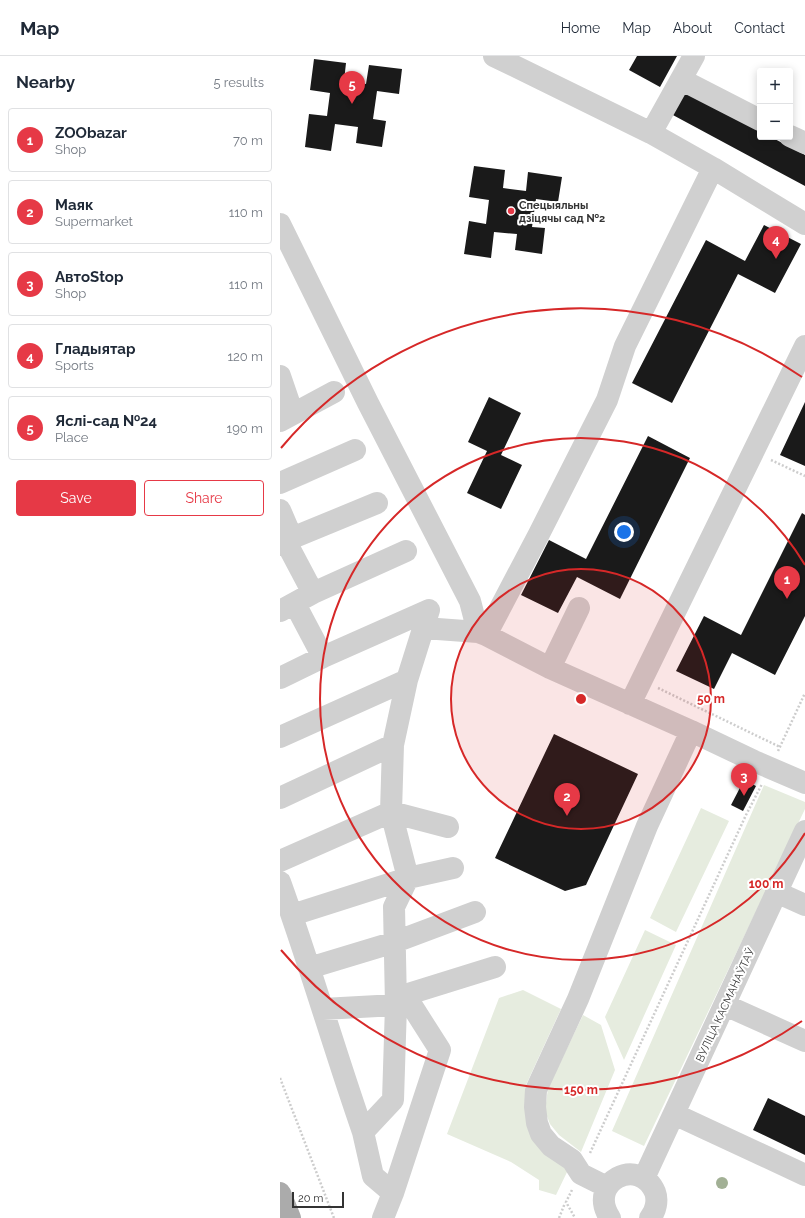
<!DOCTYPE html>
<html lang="en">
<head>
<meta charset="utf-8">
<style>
  :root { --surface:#fff; --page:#f2f2f3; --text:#1f2937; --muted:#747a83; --line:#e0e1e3; --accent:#e63946 }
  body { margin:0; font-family:Raleway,sans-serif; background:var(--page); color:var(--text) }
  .controls { position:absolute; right:12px; top:12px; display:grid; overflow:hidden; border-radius:4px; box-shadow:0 2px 10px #0003 }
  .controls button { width:36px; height:36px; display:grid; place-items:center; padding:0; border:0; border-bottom:1px solid var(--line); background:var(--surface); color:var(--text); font:20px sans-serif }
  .scale { position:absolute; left:12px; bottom:10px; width:52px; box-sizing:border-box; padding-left:4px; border:2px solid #333; border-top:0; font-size:11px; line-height:14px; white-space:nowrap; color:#333; -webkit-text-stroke:3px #fff; paint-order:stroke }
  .you { position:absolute; left:344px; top:476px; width:14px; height:14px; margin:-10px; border:3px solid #fff; border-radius:50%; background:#1a73e8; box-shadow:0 0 0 6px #1a73e833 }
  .badge { display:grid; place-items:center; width:26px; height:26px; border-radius:50%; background:var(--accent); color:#fff; font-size:13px; font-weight:700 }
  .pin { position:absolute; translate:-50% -33px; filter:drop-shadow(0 1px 2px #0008) }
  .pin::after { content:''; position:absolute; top:21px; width:14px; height:12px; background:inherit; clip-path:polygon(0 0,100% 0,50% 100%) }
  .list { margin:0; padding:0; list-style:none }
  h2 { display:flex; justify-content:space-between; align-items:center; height:52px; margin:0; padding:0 16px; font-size:17px }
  h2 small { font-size:13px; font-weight:400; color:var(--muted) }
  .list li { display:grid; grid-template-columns:26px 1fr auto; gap:12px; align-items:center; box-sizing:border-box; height:64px; margin:0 8px 8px; padding:0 8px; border:1px solid var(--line); border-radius:4px }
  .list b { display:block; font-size:15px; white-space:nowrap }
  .list p { margin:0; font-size:13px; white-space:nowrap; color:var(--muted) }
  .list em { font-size:13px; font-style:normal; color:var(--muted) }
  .actions { display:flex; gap:8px; padding:12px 16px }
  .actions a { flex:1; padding:9px 0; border:1px solid var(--accent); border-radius:4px; text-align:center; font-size:14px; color:var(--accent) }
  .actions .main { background:var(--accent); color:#fff }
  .map { position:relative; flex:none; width:525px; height:1162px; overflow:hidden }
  header { display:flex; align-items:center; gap:24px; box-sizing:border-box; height:56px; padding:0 20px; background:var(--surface); border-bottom:1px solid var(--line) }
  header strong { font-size:19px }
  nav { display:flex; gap:22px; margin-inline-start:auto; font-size:14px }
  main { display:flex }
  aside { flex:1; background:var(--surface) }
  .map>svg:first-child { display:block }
  .green { fill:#e6ecdf }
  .building { fill:#1a1a1a }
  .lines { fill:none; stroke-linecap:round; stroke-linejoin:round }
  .path { stroke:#cdcdcd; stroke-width:2.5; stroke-dasharray:2 2; stroke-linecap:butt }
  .minor { stroke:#d0d0d0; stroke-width:22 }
  .major { stroke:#ababab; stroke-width:22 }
  .tree { fill:#a2b095 }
  .ring { fill:none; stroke:#d62828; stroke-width:2 }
  .poi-dot { fill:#e63946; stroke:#fff; stroke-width:1.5 }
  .labels { text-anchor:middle; stroke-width:4; stroke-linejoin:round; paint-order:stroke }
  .poi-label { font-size:11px; font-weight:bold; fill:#333; stroke:#fff; text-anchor:start }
  .street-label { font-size:11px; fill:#333; stroke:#fff }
  .centre { fill:#d62828; stroke:#fff; stroke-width:2 }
  .ring-label { font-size:12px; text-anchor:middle; font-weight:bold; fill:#d62828; stroke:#fff; stroke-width:4; stroke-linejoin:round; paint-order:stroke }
</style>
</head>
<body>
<header>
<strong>Map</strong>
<nav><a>Home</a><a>Map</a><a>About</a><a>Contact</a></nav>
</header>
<main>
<aside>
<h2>Nearby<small>5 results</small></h2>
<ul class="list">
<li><span class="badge">1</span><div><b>ZOObazar</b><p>Shop</p></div><em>70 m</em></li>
<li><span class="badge">2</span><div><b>Маяк</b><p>Supermarket</p></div><em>110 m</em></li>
<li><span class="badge">3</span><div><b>АвтоStop</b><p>Shop</p></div><em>110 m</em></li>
<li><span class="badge">4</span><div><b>Гладыятар</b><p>Sports</p></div><em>120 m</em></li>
<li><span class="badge">5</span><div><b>Яслі-сад №24</b><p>Place</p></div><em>190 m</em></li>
</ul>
<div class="actions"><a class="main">Save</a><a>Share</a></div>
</aside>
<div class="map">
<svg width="525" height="1162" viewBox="0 0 525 1162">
  <rect width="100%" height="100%" fill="#fff"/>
  <!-- green -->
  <path class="green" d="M484,729l41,17v7l-161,337 -32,-15z
    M421,752l28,13 -53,111 -26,-14z
    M365,874l31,15 -52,115 -19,-43z
    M243,934l38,19 -36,78 1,19 42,64 -12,25 -17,-5v-10l-28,-18 -64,-28 52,-136z
    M303,959l18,10 14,45 -34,82 -22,-17 -9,-11 -5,-13 3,-23z"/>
  <!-- building -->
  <path class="building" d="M357,0h40l-17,31 -31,-17z
    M34,3l32,4 -2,18 22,3 3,-19 33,4 -3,25 -22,-3 -4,28 13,2 -4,26 -26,-4 2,-16 -23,-3 -4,27 -26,-4 4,-33 18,2 3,-23 -20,-3z
    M403,34l77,41v6h11l34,18v31l-134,-72z
    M194,110l31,4 -2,18 23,3 2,-19 34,5 -4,25 -22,-3 -4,28 13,1 -3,26 -27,-4 2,-16 -23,-2 -3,26 -27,-4 5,-33 17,3 3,-24 -20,-3z
    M484,169l37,19 -26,49 -37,-19 -66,129 -40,-20 74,-143 39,21z
    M209,341l32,16 -20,42 21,10 -21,44 -34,-16 20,-42 -19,-9z
    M525,346v64l-25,-11z
    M368,380l42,22 -70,141 -43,-22 -19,36 -37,-18 28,-55 37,19z
    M522,457l3,2v101l-30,59 -43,-22 -18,36 -38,-18 28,-55 37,19z
    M274,678l84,40 -52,111 -21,6 -70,-33z
    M464,724l12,6 -13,25 -12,-6z
    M488,1042l37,18v39l-52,-25z"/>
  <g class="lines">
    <!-- path -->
    <path class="path" d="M491,404l34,16
      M378,632l122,59
      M498,695l27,-58
      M0,1022l54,140
      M310,1097l156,-338 16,-31
      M292,1134l-6,12 9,16
      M279,1162l6,-15"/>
    <!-- minor -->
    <path class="minor" d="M214,0l157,77 62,35 92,56
      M402,24l78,40
      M371,77l43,-77
      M510,80l15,7
      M0,168l88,179 102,198 8,31 8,3 64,33 141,63 63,30 51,22
      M0,320l13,38
      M0,365l54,-29
      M0,427l75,-33
      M0,454l12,28
      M6,486l27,51
      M0,489l12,-7 85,-35
      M15,548l28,53
      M0,555l33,-18 93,-42
      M144,572l54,4
      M206,579l53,-101 68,-134 18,-54 88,-178
      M270,612l29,-60
      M0,622l43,-21 106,-47 -22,70 -127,57
      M127,624l-14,65 -2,67 57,15
      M350,648l175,-358
      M0,742l113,-53
      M0,805l111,-49 17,66 -14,29 2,98 -3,95 -30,32 10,44 20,17
      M0,826c30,83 54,167 83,250
      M496,836l29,13
      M12,859l116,-37 45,-10
      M29,912l86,-26 80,-30
      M445,949l80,36
      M43,953l73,-4 9,-10 90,-28
      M394,1058l131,61
      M364,1122l161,-347
      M327,1131l-26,-13 -9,-14 -21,-14 -10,-12 -4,-11 -2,-16 1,-17 42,-91 69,-173 44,-95
      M103,1162l10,-25 47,-143 -35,-55
      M330,1162c-24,-36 29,-63 45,-26 3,8 1,19 -5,26"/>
    <!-- major -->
    <path class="major" d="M0,1137l10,25"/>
  </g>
  <!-- trees -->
  <circle class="tree" cx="442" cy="1127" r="6"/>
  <!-- distance rings -->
  <circle cx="301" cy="643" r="130" fill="#d62828" fill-opacity=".12"/>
  <g class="ring">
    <circle cx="301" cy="643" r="130"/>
    <path d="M525 777A261 261 0 1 1 525 509"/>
    <path d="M522 965A391 391 0 0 1 1 894M1 392A391 391 0 0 1 522 321"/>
  </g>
  <!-- markers -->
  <circle class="poi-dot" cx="231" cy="155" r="4"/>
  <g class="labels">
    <!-- poi labels -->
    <g class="poi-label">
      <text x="239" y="153">Спецыяльны<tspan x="239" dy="13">дзіцячы сад №2</tspan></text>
    </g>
    <!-- street labels -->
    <g class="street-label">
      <text transform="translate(445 949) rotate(-65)" y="4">ВУЛІЦА КАСМАНАЎТАЎ</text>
    </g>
  </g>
  <circle cx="301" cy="643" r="6" class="centre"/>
  <g class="ring-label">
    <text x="431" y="647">50 m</text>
    <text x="486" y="832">100 m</text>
    <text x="301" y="1038">150 m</text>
  </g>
</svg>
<div class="controls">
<button>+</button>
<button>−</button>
</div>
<div class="scale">20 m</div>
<div class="you"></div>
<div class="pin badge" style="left:507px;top:543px">1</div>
<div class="pin badge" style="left:287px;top:760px">2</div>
<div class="pin badge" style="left:464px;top:740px">3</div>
<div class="pin badge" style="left:496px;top:203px">4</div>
<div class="pin badge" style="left:72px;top:48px">5</div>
</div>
</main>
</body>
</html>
